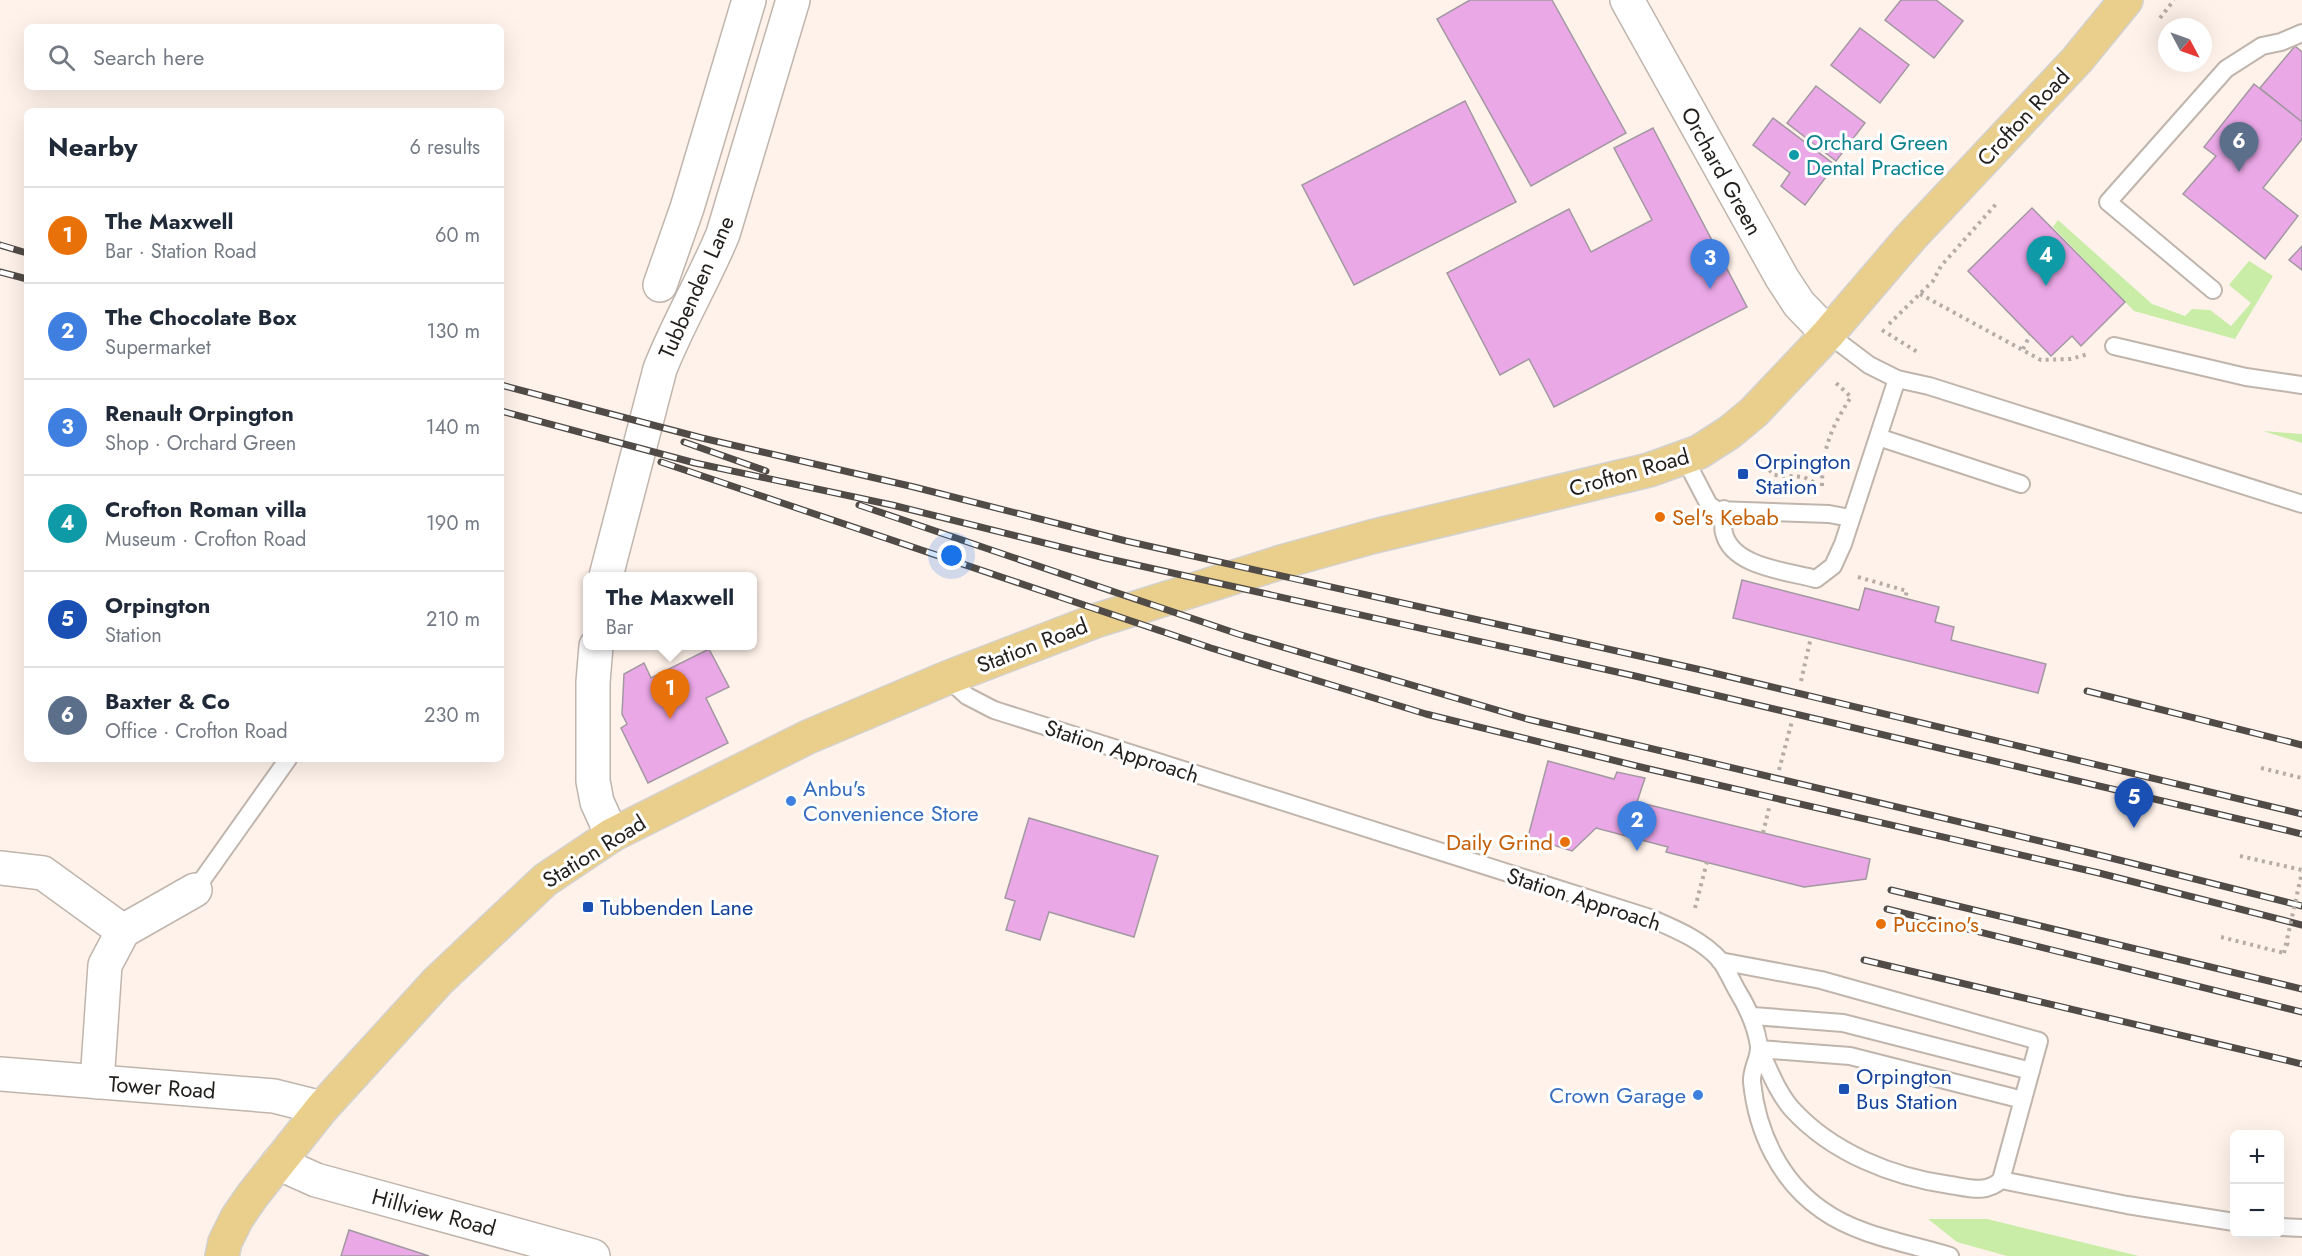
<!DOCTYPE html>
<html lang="en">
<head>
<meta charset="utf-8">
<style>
  :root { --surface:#fff; --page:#f2f2f3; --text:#1f2937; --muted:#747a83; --line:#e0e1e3; --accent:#7c3aed }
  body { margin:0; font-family:Jost,sans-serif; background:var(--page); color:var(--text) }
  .controls { position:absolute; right:18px; bottom:18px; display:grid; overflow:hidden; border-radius:9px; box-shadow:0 6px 24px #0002 }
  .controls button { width:54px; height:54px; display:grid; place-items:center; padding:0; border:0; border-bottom:2px solid var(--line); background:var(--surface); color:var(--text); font:30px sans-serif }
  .compass { position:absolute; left:2158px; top:18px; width:54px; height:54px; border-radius:50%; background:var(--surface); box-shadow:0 6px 24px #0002; rotate:131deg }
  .you { position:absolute; left:952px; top:556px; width:21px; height:21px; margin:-15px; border:4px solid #fff; border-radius:50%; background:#1a73e8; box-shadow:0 0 0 9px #1a73e833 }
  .badge { display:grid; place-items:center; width:39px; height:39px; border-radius:50%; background:var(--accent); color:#fff; font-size:20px; font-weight:700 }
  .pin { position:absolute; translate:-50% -50px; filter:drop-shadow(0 2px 3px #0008) }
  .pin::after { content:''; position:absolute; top:32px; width:21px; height:18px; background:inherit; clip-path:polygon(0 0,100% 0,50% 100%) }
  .popup { position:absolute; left:583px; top:572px; width:174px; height:78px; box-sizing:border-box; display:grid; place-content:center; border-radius:9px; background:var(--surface); filter:drop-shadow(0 2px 4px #0005); font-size:20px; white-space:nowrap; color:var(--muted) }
  .popup b { font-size:22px; color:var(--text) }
  .popup::after { content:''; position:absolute; left:50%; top:100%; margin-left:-12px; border:12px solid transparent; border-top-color:var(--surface) }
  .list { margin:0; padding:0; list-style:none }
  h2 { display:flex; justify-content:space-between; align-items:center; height:78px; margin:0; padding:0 24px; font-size:26px }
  h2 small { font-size:20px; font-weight:400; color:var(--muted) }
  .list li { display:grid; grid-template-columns:39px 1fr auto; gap:18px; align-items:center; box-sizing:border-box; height:96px; padding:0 24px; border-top:2px solid var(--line) }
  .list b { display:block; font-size:22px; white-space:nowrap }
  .list p { margin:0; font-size:20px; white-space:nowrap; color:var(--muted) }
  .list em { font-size:20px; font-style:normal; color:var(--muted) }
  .icon { flex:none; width:33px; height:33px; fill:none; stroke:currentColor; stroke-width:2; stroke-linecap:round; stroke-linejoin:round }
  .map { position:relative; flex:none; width:2302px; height:1256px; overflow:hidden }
  .search { position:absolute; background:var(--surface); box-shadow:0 6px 24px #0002; left:24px; top:24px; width:480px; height:66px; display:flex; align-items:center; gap:15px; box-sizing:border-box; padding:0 21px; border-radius:9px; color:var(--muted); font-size:22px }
  .panel { position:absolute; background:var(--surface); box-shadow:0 6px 24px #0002; left:24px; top:108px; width:480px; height:654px; border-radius:9px }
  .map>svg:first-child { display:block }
  .green { fill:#c9eca7 }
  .building { fill:#eba8e7; stroke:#a298a1; stroke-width:1.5 }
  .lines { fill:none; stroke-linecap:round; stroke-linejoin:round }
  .service-casing { stroke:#c0b5ad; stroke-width:20 }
  .minor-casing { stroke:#c0b5ad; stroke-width:36 }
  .tertiary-casing { stroke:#c0b5ad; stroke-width:36 }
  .primary-casing { stroke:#d3d2d1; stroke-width:36 }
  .path { stroke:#b6aca6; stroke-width:4; stroke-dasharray:3 4.5; stroke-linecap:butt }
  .service { stroke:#fff; stroke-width:16 }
  .minor { stroke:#fff; stroke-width:33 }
  .tertiary { stroke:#fff; stroke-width:33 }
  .primary { stroke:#e9cf8b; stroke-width:33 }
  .rail-casing { stroke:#504b47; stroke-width:7 }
  .rail { stroke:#fff; stroke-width:4.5; stroke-dasharray:14; stroke-linecap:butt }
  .path-bridge { stroke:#b6aca6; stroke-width:4; stroke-dasharray:3 4.5; stroke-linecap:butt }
  .culture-dot { fill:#0f9aa8; stroke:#fff; stroke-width:2 }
  .transit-dot { fill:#1a4fb4; stroke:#fff; stroke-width:2 }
  .food-dot { fill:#e8710a; stroke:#fff; stroke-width:2 }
  .shop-dot { fill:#3f7fe0; stroke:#fff; stroke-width:2 }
  .labels { text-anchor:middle; stroke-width:6; stroke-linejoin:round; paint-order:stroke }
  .street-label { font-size:22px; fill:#221e1b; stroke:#fff }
  .culture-label { font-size:22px; fill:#0d838f; stroke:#fff; text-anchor:start }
  .transit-label { font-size:22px; fill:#164399; stroke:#fff; text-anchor:start }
  .food-label { font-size:22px; fill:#c56008; stroke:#fff; text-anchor:start }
  .shop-label { font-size:22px; fill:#366cbe; stroke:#fff; text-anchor:start }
</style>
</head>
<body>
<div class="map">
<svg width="2302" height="1256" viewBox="0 0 2302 1256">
  <rect width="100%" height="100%" fill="#fef2ea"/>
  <!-- green -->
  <path class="green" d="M2058,220l94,84 33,12 7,-7 18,1 21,16 20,-23 -22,-18 20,-24 24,15 -38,63 -101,-28 -81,-84z
    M2263,431l39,3v9z
    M1928,1219h59l152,37h-132l-50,-14z"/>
  <!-- building -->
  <path class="building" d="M1470,0h82l74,133 -95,53 -94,-167z
    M1901,0h35l27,21 -29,37 -49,-38z
    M1860,28l49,37 -29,38 -49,-38z
    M2295,46l7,6v70l-42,-34z
    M2254,84l48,38v17l-39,49 35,28 -33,43 -82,-65 33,-38 -12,-9z
    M1816,86l49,37 -29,38 -49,-38z
    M1465,101l51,101 -162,83 -52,-100z
    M1773,118l62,47 -30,40 -24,-19 9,-13 -37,-28z
    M1653,128l94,179 -193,100 -25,-48 -29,16 -53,-102 122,-64 22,43 61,-32 -38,-72z
    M2032,208l93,94 -44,44 -9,-10 -21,20 -83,-85z
    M2302,246v24l-13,-10z
    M1742,580l117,30 6,-22 74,19 -4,15 19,5 -3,13 95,24 -8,29 -305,-75z
    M709,649l20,38 -23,11 22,45 -80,40 -27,-55 6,-4 -5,-10 2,-40 20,-11 7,15z
    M1548,761l66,18 3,-7 28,6 -8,24 233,57 -4,20 -62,8 -138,-35 2,-5 -72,-19 -24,23 -44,-14z
    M1029,818l129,38 -24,81 -85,-25 -9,28 -34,-10 9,-29 -10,-3z
    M349,1230l80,26h-88z"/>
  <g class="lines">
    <!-- service casing -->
    <g class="service-casing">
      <path id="service" d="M2213,290l-105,-88 118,-133 36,-23 19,-4 21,-9
        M1828,334l41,31 28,14 32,7 373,118
        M2114,346l132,31 56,8
        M1878,437l143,47
        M1685,459l24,46 8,5 112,4 21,4
        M1724,509c0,8 -2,17 0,24 8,34 63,38 92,46l17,-13 10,-22 54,-165
        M947,678l20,18 27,14 656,208c25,11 51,21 70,42 7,9 12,22 18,32 11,18 18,34 21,54 1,12 -8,23 -7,36 5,50 28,99 70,128 36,26 86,33 128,46
        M195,890l93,-131
        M1720,961l101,19 218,61 -38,139c-15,14 -32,8 -51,5 -57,-8 -118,-32 -158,-76 -15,-17 -23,-40 -33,-60
        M1753,1016l90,7 188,48
        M1759,1049l91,7 173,44
        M2001,1180l126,25 107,17
        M2280,1227l22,1"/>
    </g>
    <!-- minor casing -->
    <g class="minor-casing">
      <path id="minor" d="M1627,0l155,278 17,26 29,30
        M660,285l27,-77 62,-208
        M0,868l43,5 80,58
        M0,1074l274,22 48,12
        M97,1082l8,-117 18,-34 72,-41
        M278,1163l38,17 277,76"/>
    </g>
    <!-- tertiary casing -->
    <g class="tertiary-casing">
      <path id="tertiary" d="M606,576l54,-207c18,-46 44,-89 63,-135l70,-234
        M596,646l-3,36v99l4,21 15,33"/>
    </g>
    <!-- primary casing -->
    <g class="primary-casing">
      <path id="primary" d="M222,1256l3,-14 12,-24 15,-22 70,-88 116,-127 107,-101 67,-45 196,-98 139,-59 151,-58 187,-59 86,-24 278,-67 50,-18 31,-20 24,-20 74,-78 83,-97 166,-177 49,-60"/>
    </g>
    <!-- path -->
    <path class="path" d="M2160,18l14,-18
      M1920,294l121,66 30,-1 17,-5
      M1889,324l44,-43 8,-15 56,-63
      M1882,330l37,23
      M2023,349l7,-14
      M1759,459l15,16 30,2 11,6
      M1822,486c0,-37 9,-58 29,-89l-16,-15
      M1858,577l49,14 -2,7
      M1801,681l10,-44
      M2261,768l41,10
      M1779,770l13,-49
      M1763,833l6,-25
      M2240,856l62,14
      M1695,908l12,-46
      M2221,937l63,16
      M2287,944l2,1"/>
    <!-- service -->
    <use href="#service" class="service"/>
    <!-- minor -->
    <use href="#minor" class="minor"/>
    <!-- tertiary -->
    <use href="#tertiary" class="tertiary"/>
    <!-- primary -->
    <use href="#primary" class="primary"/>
    <!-- rail casing -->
    <g class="rail-casing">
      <path id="rail" d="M0,245l27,8
        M0,272l27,7
        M501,385l201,53 212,49 212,54 571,128 605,145
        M501,411l194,52 197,42 213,53 530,118 667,158
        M684,442l82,29
        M661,462l550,186 215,66 223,55 450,104 203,52
        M859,505l379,129 289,85 580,138 195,49
        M2087,691l215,54
        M1891,890l411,99
        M1887,909l415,103
        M1864,960l438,104"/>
    </g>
    <!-- rail -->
    <use href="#rail" class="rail"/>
    <!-- path-bridge -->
    <path class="path-bridge" d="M2284,953l18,-81"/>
  </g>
  <!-- markers -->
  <circle class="culture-dot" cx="1794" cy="155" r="6"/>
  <g class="transit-dot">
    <rect x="1737" y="468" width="12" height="12" rx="3"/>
    <rect x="582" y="901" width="12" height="12" rx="3"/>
    <rect x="1838" y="1083" width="12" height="12" rx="3"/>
  </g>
  <g class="food-dot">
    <circle cx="1660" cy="517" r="6"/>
    <circle cx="1565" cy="842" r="6"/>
    <circle cx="1881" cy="924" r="6"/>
  </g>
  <g class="shop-dot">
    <circle cx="791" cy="801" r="6"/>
    <circle cx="1698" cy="1095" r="6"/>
  </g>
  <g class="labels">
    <!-- street labels -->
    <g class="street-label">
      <text transform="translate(2023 117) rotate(-47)" y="8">Crofton Road</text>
      <text transform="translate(1722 171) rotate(61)" y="8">Orchard Green</text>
      <text transform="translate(696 287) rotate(-66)" y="8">Tubbenden Lane</text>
      <text transform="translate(1629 472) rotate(-16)" y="8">Crofton Road</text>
      <text transform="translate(1032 645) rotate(-21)" y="8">Station Road</text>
      <text transform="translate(1122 751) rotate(18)" y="8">Station Approach</text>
      <text transform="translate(594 851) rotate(-32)" y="8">Station Road</text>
      <text transform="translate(1584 899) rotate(18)" y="8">Station Approach</text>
      <text transform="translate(162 1087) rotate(4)" y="8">Tower Road</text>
      <text transform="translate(434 1212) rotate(15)" y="8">Hillview Road</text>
    </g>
    <!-- culture labels -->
    <g class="culture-label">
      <text x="1806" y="150">Orchard Green<tspan x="1806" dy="25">Dental Practice</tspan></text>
    </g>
    <!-- transit labels -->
    <g class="transit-label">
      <text x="1755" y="469">Orpington<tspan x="1755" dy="25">Station</tspan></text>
      <text x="600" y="915">Tubbenden Lane</text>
      <text x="1856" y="1084">Orpington<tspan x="1856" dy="25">Bus Station</tspan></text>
    </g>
    <!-- food labels -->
    <g class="food-label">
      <text x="1672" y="525">Sel's Kebab</text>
      <text x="1553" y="850" text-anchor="end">Daily Grind</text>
      <text x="1893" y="932">Puccino's</text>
    </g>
    <!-- shop labels -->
    <g class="shop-label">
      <text x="803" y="796">Anbu's<tspan x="803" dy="25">Convenience Store</tspan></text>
      <text x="1686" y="1103" text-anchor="end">Crown Garage</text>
    </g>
  </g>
</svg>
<div class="controls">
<button>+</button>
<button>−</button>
</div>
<svg class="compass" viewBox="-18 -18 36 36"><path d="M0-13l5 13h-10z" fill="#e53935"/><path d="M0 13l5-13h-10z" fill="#747a83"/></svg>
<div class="you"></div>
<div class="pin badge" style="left:670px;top:719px;background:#e8710a">1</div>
<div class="popup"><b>The Maxwell</b>Bar</div>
<div class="pin badge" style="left:1637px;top:851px;background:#3f7fe0">2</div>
<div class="pin badge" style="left:1710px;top:289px;background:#3f7fe0">3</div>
<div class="pin badge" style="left:2046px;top:286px;background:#0f9aa8">4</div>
<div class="pin badge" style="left:2134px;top:828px;background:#1a4fb4">5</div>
<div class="pin badge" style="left:2239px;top:172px;background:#5c6f8a">6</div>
<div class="search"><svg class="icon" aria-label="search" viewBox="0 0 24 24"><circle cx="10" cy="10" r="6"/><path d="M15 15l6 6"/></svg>Search here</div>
<section class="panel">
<h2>Nearby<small>6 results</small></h2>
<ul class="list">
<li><span class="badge" style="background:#e8710a">1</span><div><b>The Maxwell</b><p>Bar · Station Road</p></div><em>60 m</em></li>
<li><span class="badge" style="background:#3f7fe0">2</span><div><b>The Chocolate Box</b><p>Supermarket</p></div><em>130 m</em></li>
<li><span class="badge" style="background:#3f7fe0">3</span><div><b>Renault Orpington</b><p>Shop · Orchard Green</p></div><em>140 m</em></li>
<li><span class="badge" style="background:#0f9aa8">4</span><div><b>Crofton Roman villa</b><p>Museum · Crofton Road</p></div><em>190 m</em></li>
<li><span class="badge" style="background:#1a4fb4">5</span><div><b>Orpington</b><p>Station</p></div><em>210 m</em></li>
<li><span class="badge" style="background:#5c6f8a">6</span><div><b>Baxter &amp; Co</b><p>Office · Crofton Road</p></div><em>230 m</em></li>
</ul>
</section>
</div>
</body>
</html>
